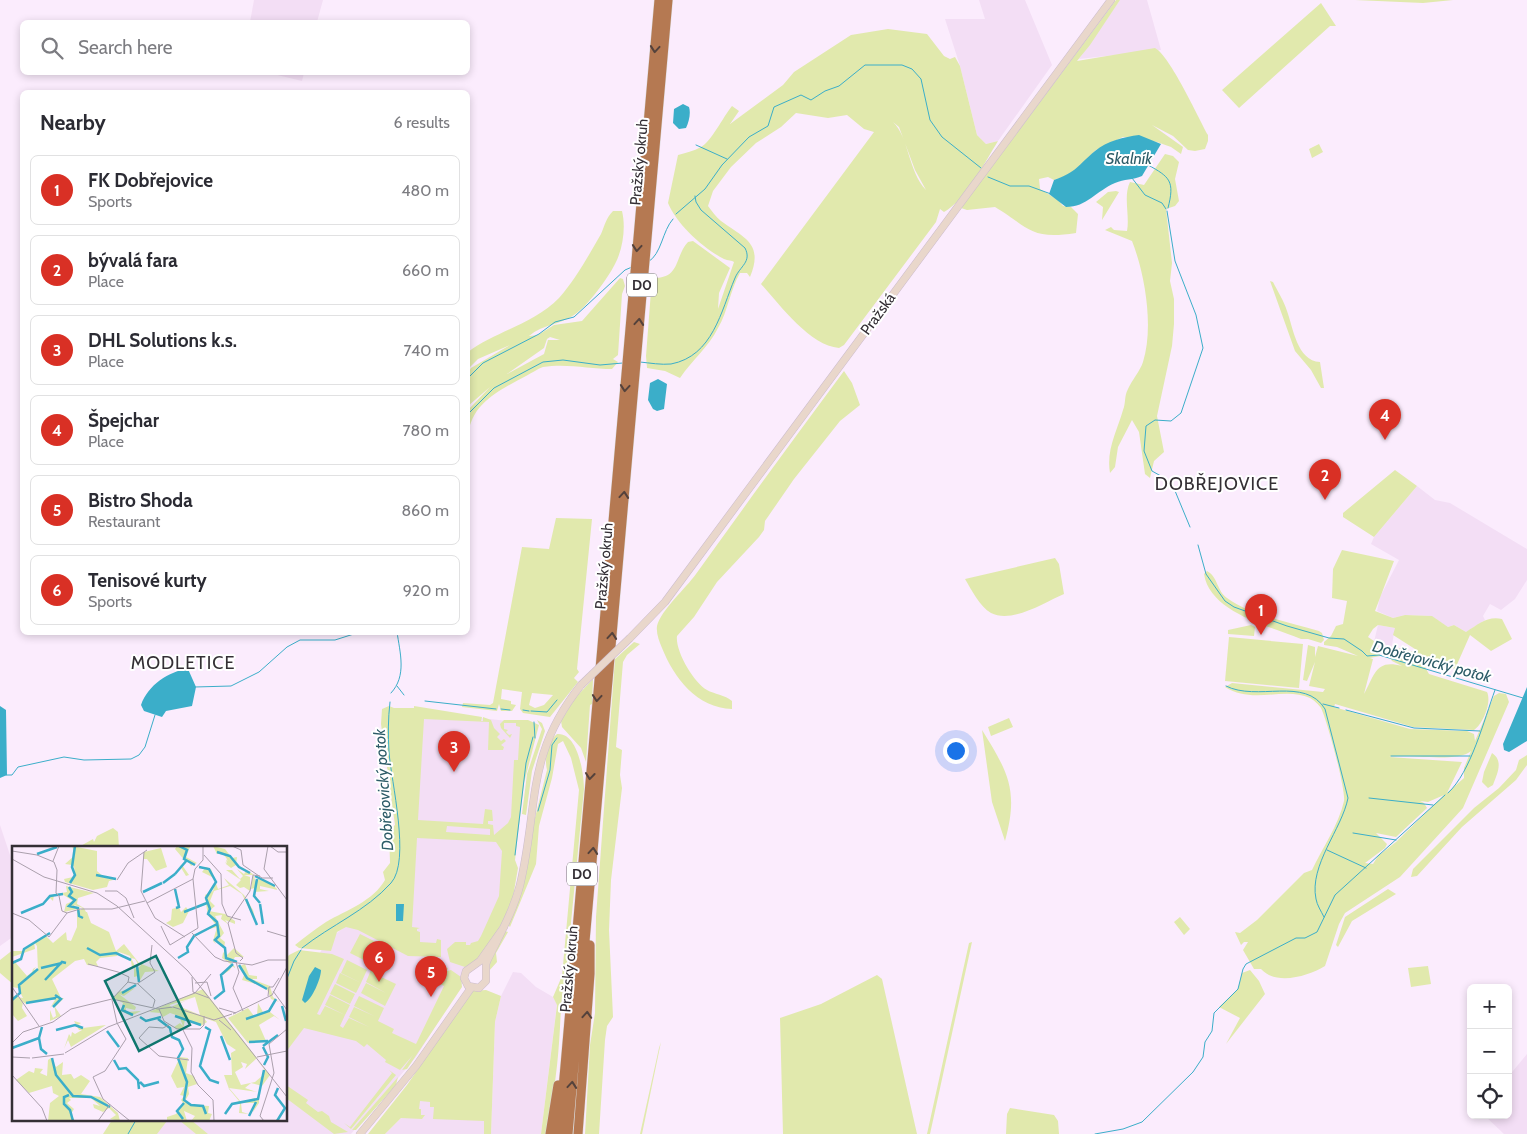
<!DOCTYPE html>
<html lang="en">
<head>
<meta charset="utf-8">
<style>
  :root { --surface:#fff; --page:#f7f7f7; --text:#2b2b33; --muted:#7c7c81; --line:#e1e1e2; --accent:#d93025 }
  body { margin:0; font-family:Cabin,sans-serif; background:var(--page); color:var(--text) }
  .controls { position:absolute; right:15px; bottom:15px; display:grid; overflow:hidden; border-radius:8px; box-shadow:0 2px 8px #0003 }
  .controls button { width:45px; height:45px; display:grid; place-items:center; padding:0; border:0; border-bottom:1px solid var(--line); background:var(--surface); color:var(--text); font:25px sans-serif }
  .you { position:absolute; left:955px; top:750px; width:18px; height:18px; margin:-12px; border:4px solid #fff; border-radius:50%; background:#1a73e8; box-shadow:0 0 0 8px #1a73e833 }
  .badge { display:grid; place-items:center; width:32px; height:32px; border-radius:50%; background:var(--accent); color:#fff; font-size:16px; font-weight:700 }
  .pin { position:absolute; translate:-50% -41px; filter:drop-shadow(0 1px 2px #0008) }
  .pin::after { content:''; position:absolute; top:26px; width:18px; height:15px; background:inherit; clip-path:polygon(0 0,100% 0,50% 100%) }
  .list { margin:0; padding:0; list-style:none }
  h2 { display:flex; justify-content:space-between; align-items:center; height:65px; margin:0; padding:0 20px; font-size:21px }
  h2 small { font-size:16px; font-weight:400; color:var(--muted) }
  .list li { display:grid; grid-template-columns:32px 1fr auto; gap:15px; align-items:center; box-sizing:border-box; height:70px; margin:0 10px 10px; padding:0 10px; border:1px solid var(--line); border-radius:8px }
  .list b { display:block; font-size:19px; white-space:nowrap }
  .list p { margin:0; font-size:16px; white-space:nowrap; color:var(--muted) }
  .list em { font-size:16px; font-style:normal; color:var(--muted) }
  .icon { flex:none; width:28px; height:28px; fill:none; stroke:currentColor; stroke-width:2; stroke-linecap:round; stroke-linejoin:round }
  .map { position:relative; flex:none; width:1527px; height:1134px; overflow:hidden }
  .search { position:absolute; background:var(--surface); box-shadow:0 2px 8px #0003; left:20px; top:20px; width:450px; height:55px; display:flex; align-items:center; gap:12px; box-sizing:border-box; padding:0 18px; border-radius:8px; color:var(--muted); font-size:19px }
  .panel { position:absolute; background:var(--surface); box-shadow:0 2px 8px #0003; left:20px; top:90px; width:450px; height:545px; border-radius:8px }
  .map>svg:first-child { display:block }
  .built { fill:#f3def5 }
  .green { fill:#e1e9ad; fill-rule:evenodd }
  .water { fill:#3baec9 }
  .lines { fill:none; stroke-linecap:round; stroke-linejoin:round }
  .stream { stroke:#3baec9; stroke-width:1 }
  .secondary-casing { stroke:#ccbdcd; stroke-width:8 }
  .highway-casing { stroke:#dadadb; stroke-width:10 }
  .secondary { stroke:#e9d7cb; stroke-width:7 }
  .highway { stroke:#b57952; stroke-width:9 }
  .secondary-bridge-casing { stroke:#ccbdcd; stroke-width:8; stroke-linecap:butt }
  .secondary-bridge { stroke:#e9d7cb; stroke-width:7 }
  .oneway { stroke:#54423c }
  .labels { text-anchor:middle; stroke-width:4; stroke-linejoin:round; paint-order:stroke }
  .shield { fill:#fff; stroke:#716d72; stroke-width:1 }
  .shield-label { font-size:14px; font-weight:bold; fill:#342f35 }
  .street-label { font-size:15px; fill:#342f35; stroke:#fff }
  .water-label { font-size:16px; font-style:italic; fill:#2d5c68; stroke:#fff }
  .quarter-label { font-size:18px; letter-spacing:1px; fill:#342f35; stroke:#fff }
  .inset-river { fill:none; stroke:#3baec9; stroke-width:2.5 }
  .inset-road { fill:none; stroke:#aba0ad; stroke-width:1 }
  .view { fill:#0f766e; fill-opacity:0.15; stroke:#0f766e; stroke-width:2.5 }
  .inset-edge { fill:none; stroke:#342f35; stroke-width:2.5 }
</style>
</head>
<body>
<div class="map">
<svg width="1527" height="1134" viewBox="0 0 1527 1134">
  <rect width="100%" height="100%" fill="#fbecfd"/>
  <!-- built -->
  <path class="built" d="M254,0h69l-6,22h-67z
    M979,0h46l27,65 -54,76 -12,3 -9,-9 -17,-69 -15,-47h40z
    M1120,0h27l14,50 -82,9z
    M269,73h35l-2,8z
    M1417,486l18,14 15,3 77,46v31l-12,19 -14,11 -11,-6 -7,12 2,4 -19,12 -12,-7 -6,2 -17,-11 -26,-1 -12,3 -16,-7 3,-14 19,-37 -28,-16 3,-7z
    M1378,625l17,3 -4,22 -18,-4z
    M417,711l119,13 -11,36 -11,83v40l-35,74 -63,100 -65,77h-216l11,-14h140v-99l40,-80 66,-49z
    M0,825l14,42v69l-14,10z
    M513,972l8,1 15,14 17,10 4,7 -16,130h-50l4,-112 6,-26z
    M481,995l6,67 -3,72h-99l16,-16z
    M1527,1054v80h-23l-20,-19h24v-38z"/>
  <!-- green -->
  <path class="green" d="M1116,0h4l-30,45 -13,16 78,-13c15,8 43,69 53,87v6l-3,8 -10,2 -7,-1 -15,-14 -21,-11 31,22 -2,7 -10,-7 -14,-5 -34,-5 -27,13 -25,24 -17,6 -6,-3 -9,2 1,10 18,11 5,6 8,1 7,7 -2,19c-46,7 -46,-5 -81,-26l-28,3 -6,-2z
    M1355,0h98l-30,3z
    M1321,3l15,23h-6l-91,82 -17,-18z
    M888,29l39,5 17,22 6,3 5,-2 5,9 17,69 9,9 12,-3c-13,21 -32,59 -54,71l-4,-3 -4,13 -92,123 -5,3c-29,-2 -59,-43 -78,-64l113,-152 -10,-3 -17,-14 -19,3 -32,-5 -15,14 -25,16 -25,24 -18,24 -5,15c4,5 8,11 13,15 23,17 43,22 29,56l-3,-4h-7c-10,17 -12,38 -22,55 -10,20 -26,32 -38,50l-15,-7 -18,-3 -1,-12 6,-78c29,1 22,-21 36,-36l5,-1 37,27 -11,25 -1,16 16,-47c-2,-2 -6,-1 -10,-3 -21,-11 -47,-34 -56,-56l10,-48c7,-2 16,-4 23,-8 10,-5 22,-30 31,-41l7,5 -9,13 53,-39 11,-13 57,-37zM893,122l6,5 16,43 11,20c-18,-19 -17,-53 -33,-68z
    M1319,144l4,8 -11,6 -3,-9z
    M1165,154l8,2 6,6 -4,17 4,22 -4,5 -9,3 6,54 -2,18 4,18v25l-2,22 -15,70 7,36 -10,9 -4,17 -5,-4 -6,-42 -7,-12 -14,27 -3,20 -5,6c-4,-23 7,-42 13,-63 3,-7 1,-14 5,-21 4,-9 12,-18 15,-27 11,-35 2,-88 -11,-121l-27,-11 6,-3 3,3 13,1c3,-15 -4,-35 3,-49l14,3z
    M1116,191l3,1 -17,28 1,-13 -7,-5 12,-10z
    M613,211h9c4,16 1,38 -7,53 -7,14 -28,43 -41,51 -14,10 -31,9 -45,21l9,-1 16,-10 28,-4 38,-43 3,1 2,7 -3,8 -4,61 -5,4 5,3 -6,7c-22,0 -46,-6 -69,-2 -6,2 -11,6 -17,9 -26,14 -55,27 -58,60v-26l22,-23 -22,19v-33l3,-5 39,-23 -32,14 -10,10v-17c28,-21 66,-28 91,-54 16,-18 30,-43 42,-64 4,-9 5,-16 12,-23zM550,337l10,3h-12l-4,14 -37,20 37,-26 3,-9z
    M1270,281l3,1c5,10 11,19 14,29 6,16 10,50 33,51l4,26h-3l-10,-18 -16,-19z
    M844,371l8,12 8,22 -20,16 -46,58 -29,42 -1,9 -5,7 -42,45 -23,35 -17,19c-2,15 17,47 30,54 7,4 18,5 25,11v8c-35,-1 -58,-31 -70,-61 -3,-7 -6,-15 -5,-22 4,-16 29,-38 39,-52 49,-68 98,-136 148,-203z
    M1395,470l22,16 -43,51 -31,-20v-4z
    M556,518l36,1 -15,150 2,3 -5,6 4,4 -28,35 -27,-4 -3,-4 2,-17 -20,-3 -1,10 10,2v3l5,1 -4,6h-11l-2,-7 -2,7 -35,-4 1,-4 27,2 3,-2 29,-156 27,2zM532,693l21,2 -9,10 -9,3 -6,-3z
    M1342,550l52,11 -19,50 18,7 12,-3 27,1 16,11 6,-2 12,7c13,-8 21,-16 36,-13l10,20 -21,12 -21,-16 -15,34 -29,-12h-3l-2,3 8,14 58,18c5,10 -4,32 -13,38l-61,-3 -78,-23 -1,3 76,22 57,2 7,3 1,7 19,-45 5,-3 7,1 3,8 -46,106 -63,69 -55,36 -6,11 -14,42c-16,10 -49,20 -64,3h-7l-11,-19 5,-8h-4l-3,3 -6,-13 5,1 17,-13 47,-47 8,-3c10,-21 27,-46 32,-69 2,-11 -17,-81 -23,-93 -2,-3 -7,-8 -11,-10 -26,-12 -57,7 -85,-11l7,-4 91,9 2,-3 -16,-3 6,-24 -8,19 -4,-1 5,-35 7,2v10l3,-11 40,10 -21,-9 -13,-2v-3l7,-6 5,-10 7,-2 4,-23 -15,-3 1,-29zM1378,625l17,3 -2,7 22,14 1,4 -15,-5 -10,3 -2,5 3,5 10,5c-27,-7 -27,9 -38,28l9,-35 -3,-1 10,-2 -2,-8 -5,-2 1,-5 -6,-4 5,-8zM1471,751l-7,17v10l-17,15 15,-31 -73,-5c20,-3 69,6 82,-6zM1444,795l-48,47 -18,14 -5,8 -8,-1 20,-15 2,-4 -11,-11 20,4 31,-29 -3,-5 -4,-2 8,1z
    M1055,558l4,6 5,30c-19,8 -52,30 -73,19 -11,-6 -20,-24 -26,-34z
    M1207,571c11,6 10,20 20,27 24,18 63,24 92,33l3,2 2,7 -3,3 -13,-4h-7c-31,-13 -91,-26 -97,-65z
    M1251,625l4,2 -1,9 -26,-2v-4z
    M1229,637l74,7 -4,44 -74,-7z
    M634,642l6,2 -13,11 -4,7 -7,85 6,3 -2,25 2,13 -11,92 -2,50 4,87 -6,9 -2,14 -6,94h-14l5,-89 5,-32 1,-96 19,-258z
    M593,679l-1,25 -2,1 -4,57 -5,-14 -19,-21 -1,-6 14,-23z
    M389,706l5,2h20v-2l68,11 -1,4h2v-4l8,3 3,8 6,6 -3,3 4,4 3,-2 2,2 -5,4 3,2 -1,3h-15l1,-28 -65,-3 -6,101 65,4 2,-15 7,1 1,11h-5v3l5,1 1,10 14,-12 3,-6 3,-57h4l2,-33 -4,-1v-3h-12v6l4,1 -2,2 3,3 3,-1 -2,4 -9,-10 -1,-4 4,-4h24l11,5 -15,58 -9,77 3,8 -5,29 -10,24 -15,26 -10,14 -13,6 -15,-5 -3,-13 8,-7h11v3h4l1,-2 7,-2 3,-5 18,-40 3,-45 -6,-9 -79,-4 -5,89 8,1 -3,1v2l3,1v10l16,1 1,-4 4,1v17l-33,-1 -50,-26 -12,-3 -9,5 -6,19 -32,-3 -4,-3c10,-8 20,-16 31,-23 21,-12 47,-21 59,-42l-2,-8 7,-9 -1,-33 6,-5 -14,-101 1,-15zM447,826l43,3v6l-44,-3z
    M1009,718l4,9 -22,9 -3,-9z
    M537,720l5,3 3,8 -13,40 -6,44 -4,-1 5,-40 15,-45z
    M982,730c26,42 37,60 23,111l-13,-39z
    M557,734c21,-2 27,40 27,55l-18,185c-6,23 -5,45 -7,69 -2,30 -7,61 -12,91h-6l16,-129 -4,-8 9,-21 17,-186 -8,-32 -8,-17 -5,3 -6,34 -13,48 -3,38 -26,63 -2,-2 39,-155c-3,-11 1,-29 10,-36z
    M1492,753c12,8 5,21 1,32l-5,3 -6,-6 2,-10z
    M1527,755v10l-11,15 -54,47 -45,49 -6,1 2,-8 61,-61 25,-20 17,-18 3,-10z
    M113,828l5,4 1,16h-42l16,-9 1,3 3,-6z
    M1388,889l8,5 -44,27 -14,26 -2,-2 9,-28z
    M1180,917l10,12 -6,6 -10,-13z
    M505,931l3,1 -12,21 1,9 -9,10v-10z
    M360,934l20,10 -10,19 -20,-10z
    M972,942l-42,192h-3l42,-191z
    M14,949v36l-14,-12v-13z
    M299,950l33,4 12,5 -27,55 3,1 5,-9 20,9 -5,11 3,2 6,-10 20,9 -20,-10 5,-10 20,9 -20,-10 5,-10 25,12 -6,13 16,8 -2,4 24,11 28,-58 -23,-12 3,-5 16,-3 8,2 -1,3 4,-1 10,7 1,10 -55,82 -5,1 11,-15 -13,15 -15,-8 1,-2 -19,-16 -3,3 -8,-6 -52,-13 -18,24v-92l3,-5z
    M347,960l20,10 -6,13 -20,-10z
    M1428,966l3,18 -20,3 -3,-19z
    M371,970l9,4 -1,2 17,8 -11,22 -24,-13 5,-10 20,10 -20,-11z
    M1250,970l9,11 6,13 -39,50 14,-26 -21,-11 19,-18 4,-16z
    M340,973l21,10 -5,10 -20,-10z
    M877,975l5,4 35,155h-134l-3,-116 41,-14z
    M335,984l20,10 -5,10 -20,-10z
    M486,990l15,6 -6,26 -4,112h-7v-13l-51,-2 1,-12h-4v-5l-10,-1 -1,8h2v6h4l-3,4 -21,-1 -16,16h-17l39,-49 65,-94z
    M330,995l20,10 -5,10 -20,-10z
    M661,1042l-19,92h-2l19,-86z
    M389,1070l7,5 -45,54 -7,-6 6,4 42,-54z
    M398,1077l-2,8 -40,45h-4z
    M286,1085l22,15 -2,3 12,9 4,-1 7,5 2,6 17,10 -14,2 -48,-36z
    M1010,1108l44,7 4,6 1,13h-53l1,-20z
    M112,1120h57l1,1h-3l-10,13h-54z
    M179,1120h12l17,14h-12z"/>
  <!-- water -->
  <path class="water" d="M683,104l6,3c2,6 0,15 -3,21l-7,1 -6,-6 1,-14z
    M1139,135l22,9 -19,32c-9,4 -18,3 -27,7 -19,8 -28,24 -49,24l-17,-13 5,-14c23,-8 24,-15 41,-29 12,-10 29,-14 44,-16z
    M658,379l9,5 -3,25 -7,2 -4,-2 -5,-9 2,-17z
    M188,669l8,18 -4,19 -26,5 -4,6 -18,-6 -3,-6c7,-20 28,-34 47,-36z
    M1527,687v54l-18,11 -5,-2 -1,-6z
    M0,706l6,4 1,65 -7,3z
    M396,904h8l-1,17h-7z
    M315,967l6,3c0,9 -9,29 -16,33l-3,-3 7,-24z"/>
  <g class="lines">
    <!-- stream -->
    <path class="stream" d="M696,145l31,14
      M1148,165c22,12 27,16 20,43
      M988,177l22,9h19l22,8
      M1132,178l13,17 17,8 4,6
      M1167,211l8,50 21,54 7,33 -22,65 -10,8 -16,-1 -9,6 -2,25 8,20 16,9 5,6 17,41
      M676,214l29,-25 17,-24 27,-28 19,-11 6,-19 27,-12 10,5 14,-9 14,-5 26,-21h37l10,4 9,10 9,41 12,17 39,31
      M648,262c14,-8 14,-31 25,-43
      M640,362c10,1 21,3 31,2 42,-8 50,-53 64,-86 5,-12 17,-16 10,-30l-44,-38 -5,-8 -1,-6
      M468,378l15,-15 56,-29 16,-12 19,-5 51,-47 7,-3
      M468,414l26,-26 49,-26 20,-2 37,5 23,-2
      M1198,545l8,29 19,27 9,6 53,19 42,12 15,1 18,12 5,5 12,-1 144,43
      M397,686l7,9
      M1226,686c31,16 79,-10 99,23l23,89c-6,31 -39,67 -32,101 1,6 5,12 8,18
      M195,687l36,-1 28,-14 28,-25 13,-7h35l25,-8
      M391,693c16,-17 9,-40 6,-61
      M425,701l71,8
      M1323,704l16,4
      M501,709l9,1
      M523,710l6,1
      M1346,710l68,18 66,3
      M531,711l16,1 10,-12
      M534,722l1,16
      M1391,756h79
      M6,775h6l6,-8 46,-10 20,3 47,-1 8,-4 6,-8 10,-32
      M1448,793c23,-21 36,-73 47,-103
      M1369,798l64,7
      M538,811l12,-41 2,-25 5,-7
      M1353,833l43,7
      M1327,850l39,18
      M515,855l11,-92 7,-26
      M302,948c29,-23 64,-37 89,-65 20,-22 0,-102 -2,-131 -1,-17 -1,-33 1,-50
      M286,981l8,-20 7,-11
      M128,1134l8,-14
      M1095,1134l28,-5 19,-7 51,-50 10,-15 2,-15 7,-11 2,-18 24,-24 5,-20 3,-5 50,-26h9l12,-6 18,-37 110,-100"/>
    <!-- secondary casing -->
    <g class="secondary-casing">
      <path id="secondary" d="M630,638l35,-36 446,-602
        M504,927l-24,34 -14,10 -2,7 4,8 11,2 7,-7v-17l1,-3c12,-25 26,-49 33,-76 19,-80 5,-130 61,-200
        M360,1134l56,-68 55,-78"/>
    </g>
    <!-- highway casing -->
    <g class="highway-casing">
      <path id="highway" d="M550,1134l8,-49
        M559,1134l100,-1134
        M568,1134l100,-1134
        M578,1134l12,-160v-29"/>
    </g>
    <!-- secondary -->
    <use href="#secondary" class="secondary"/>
    <!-- highway -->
    <use href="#highway" class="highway"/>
    <!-- secondary-bridge casing -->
    <g class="secondary-bridge-casing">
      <path id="secondary-bridge" d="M581,685l49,-47"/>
    </g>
    <!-- secondary-bridge -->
    <use href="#secondary-bridge" class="secondary-bridge"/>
  </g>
  <!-- one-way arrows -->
  <defs><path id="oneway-chevron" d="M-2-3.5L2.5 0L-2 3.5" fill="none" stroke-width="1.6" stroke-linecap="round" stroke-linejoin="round" transform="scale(1.25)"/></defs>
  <g class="oneway">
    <use href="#oneway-chevron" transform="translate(655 49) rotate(95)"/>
    <use href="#oneway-chevron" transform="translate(637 248) rotate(95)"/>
    <use href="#oneway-chevron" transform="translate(639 322) rotate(-85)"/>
    <use href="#oneway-chevron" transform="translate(625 388) rotate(95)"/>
    <use href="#oneway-chevron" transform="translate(624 495) rotate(-85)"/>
    <use href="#oneway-chevron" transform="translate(612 636) rotate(-85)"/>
    <use href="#oneway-chevron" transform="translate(597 698) rotate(95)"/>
    <use href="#oneway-chevron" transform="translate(590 776) rotate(96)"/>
    <use href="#oneway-chevron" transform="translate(593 851) rotate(-85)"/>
    <use href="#oneway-chevron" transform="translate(587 1015) rotate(-86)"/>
    <use href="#oneway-chevron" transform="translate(572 1085) rotate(-85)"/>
  </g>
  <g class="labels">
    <!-- shield labels -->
    <g class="shield">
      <rect x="627" y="273.5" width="30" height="23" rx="4"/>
      <rect x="567" y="862.5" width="30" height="23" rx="4"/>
    </g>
    <g class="shield-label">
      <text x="642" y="290">D0</text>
      <text x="582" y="879">D0</text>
    </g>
    <!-- street labels -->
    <g class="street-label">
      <text transform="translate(639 162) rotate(-85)" y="5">Pražský okruh</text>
      <text transform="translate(878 314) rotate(-54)" y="5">Pražská</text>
      <text transform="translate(604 566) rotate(-85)" y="5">Pražský okruh</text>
      <text transform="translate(569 969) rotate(-85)" y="5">Pražský okruh</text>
    </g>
    <!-- water labels -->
    <g class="water-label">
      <text x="1129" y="164">Skalník</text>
      <text transform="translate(1432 661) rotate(15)" y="6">Dobřejovický potok</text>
      <text transform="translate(383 790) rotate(-94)" y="6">Dobřejovický potok</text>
    </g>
    <!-- quarter labels -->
    <g class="quarter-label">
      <text x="1217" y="490">DOBŘEJOVICE</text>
      <text x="183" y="669">MODLETICE</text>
    </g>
  </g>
  <!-- overview -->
  <g transform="translate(12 846)">
    <rect width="275" height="275" fill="#fbecfd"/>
    <path d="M60,0l25,5v20l8,7 12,1 -8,2 -2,6 -14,3 -28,-8 -1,-3 9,-2 -4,-9 4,9 2,-2 -1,-9 -2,2v-3l-7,-1 10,-9zM165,0l13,1 -4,10 11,6 -6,3 -3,-5 -6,4 7,10 -3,1 -6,-10 6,-4 -11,-13zM201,0l12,3 7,9 5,-1 -1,7 17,10 3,8 2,-3 13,4 7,7 -18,-4v3l9,2 -15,1 6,13 -6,-9v-5l1,-3 -4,1 2,-14h-9l6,2v14l-6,-4 -4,1 -4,-3 5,-5 -15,-10h6l8,9 3,-3 -6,-7 7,5 2,-3 -10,-6 -5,3 -5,-4 2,-5 -3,5 2,-5 -4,-5h-6zM149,2l6,19 -11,4 -9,-12h-4l1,-7zM194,21l5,2 7,20 11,-4 -3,-4 -2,-3 20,17 9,15 4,15 -15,-31 -12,-8 -16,5 -4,10 5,5 -6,5 16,3 10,7v3l-10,-4 3,4 -7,-5 1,-4 -7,1 9,17 -4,5 5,4 -1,6 -8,-6v-5l-2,3 2,4 -3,-3 4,-14 -19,5 18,-7 -8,-10 -2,-11 -9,4 9,-5 -1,-8 8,-4 2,-9 -1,-4 -12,-6zM54,40l28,7 -16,5 -1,6 7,4 2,4h1l4,11 18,9 7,19 8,-7 15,19 20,8 -14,1 -6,10 -1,-6 -4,1v-9l3,1 4,-4 -3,-1 -3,-5 -4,-1 4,8 -3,1 -2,-11 -11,-4 -2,4 -17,2 -4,4 2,4 -11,-1 -3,-6 -9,2 -23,18 9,19h3l-9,9 6,9 -11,5v-11l3,8 3,-2 -2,-12 -4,4 5,-8 -10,-1 -19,5 -3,-2 -1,6 5,8 -9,5 -6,-7v-18l11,2 -5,-10 -6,-1v-23l3,-2 12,14 5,-4 1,-3 3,-2 -2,3 4,1 -1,-25 -3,-4 1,7 -23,8v-6h11l11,-9 11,-7 8,8 13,-11 1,8 4,1 6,-14v-15l6,-4 -9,-3 3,4 -13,3 2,-8 7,-3 -11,-7 -8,1 -1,6 -3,-3 -3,2 5,-5 15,-3zM167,61l2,5 5,-5 3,4 -6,12 -10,4 -7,-4 5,-3 1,-11zM222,102l10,9h-9l-4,6 4,4v1l-3,-2 -2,4 -9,6 3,15 -4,-16 12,-10 -10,-7 1,-5 3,-3v6zM233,118l4,11 8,1v3h-6l19,7 3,11 6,5 -8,-3 -5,-12 -24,-7 2,-5 -4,-9zM123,142l-11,8 -5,-2 17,13 -1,3 -9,-2v4l15,-1 -10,5 -10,-5 2,-8 -9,-5 4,-6zM191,143l54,69 -12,11 2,-5 -6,-2 2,5 -8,5 6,13 14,-3 7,-6 2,-7 -8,-10 14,16 -8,11 -11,-3 -6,5 12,4 -28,-4 12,14 18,-5v6l-6,9 2,-9h-14l1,9 7,2 -10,-1 1,-9h-7l6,-3 -10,-12 -5,-14h8l-1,-22 5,-3 -9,-6 -11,-22 -12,-4 3,4 -6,4 -16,-6 -2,9h-6l-3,-2 6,-4 3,3 -4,-10 -9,-3 -7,4 -3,-4 -11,-1zM183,151l5,18 -19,-8 -2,-3 10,-5 -16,7v2l-4,-3 -9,3zM246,157l5,9 -3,2 10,-2 10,8 -6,-4 -15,9 7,16 -18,2 -20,-25 20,-10 6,8 3,-1zM62,175l7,2 -3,2 5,3 23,-3 -35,22 -3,-7 -4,9 5,-15 2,3 1,-5 3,2 7,-4h-3zM168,211l8,1 -2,15 8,3 3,8 -9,3 1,7 -4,7 6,4 18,1 -1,7 4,1 -3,7h-18l4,-5 -11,-5 3,10h-20v-4l9,-3 8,-10 -3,-4 3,-4 -4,-1 4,-8 -7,1 -6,-12zM39,212l5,9 7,-5 -1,13 9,-1 3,5 7,-4 9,6 -9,13 19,3 18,16 2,8 -10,-2 6,-4 -7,-7 -6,4 -9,-4 -1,-4 7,2 -9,-8h-22l2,2 -4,3 7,6 -3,5 4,7h-27l2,-18 9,-7 -6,-3 -1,-7 -23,7 -13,-13 13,-9 5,2 1,-5 8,1 -3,4 7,3 1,-16z" fill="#e1e9ad" fill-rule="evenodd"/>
    <path class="inset-river" d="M167,0l8,4 -3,9 11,6M205,6l13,4 9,11 11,6M25,8l20,-7M187,21l10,2 7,13 -10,16 4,11 -2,5 9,8 2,14 -4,4 10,8 1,10 11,4M163,28l12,-14M84,29l20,4M243,30l20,10M245,33l-3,17 6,7M58,37l5,-8 -3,-8 3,-21M151,37l12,-9M57,41l3,5 -3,4 6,4 -6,6 9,2 1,8 4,2M163,43l4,18 -3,1M131,46l19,-9M234,53l11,26M248,58l3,20M172,66l23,-9M9,67l22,-9 7,-8 13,-2M75,102l13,7 16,-2 15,7M166,112l10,-6 -1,-5 7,-11 23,-12M0,117l9,-4 3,-10 26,-16M227,119l8,13 20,11M125,120l2,16M29,122l21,-5M33,134l17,-18 4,1M110,147l14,-8M202,153l10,-8 -3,-16 12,-11M0,154l8,-7 -1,-8 19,-16M14,157l30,-5M112,159l-2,5 11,5M270,160l4,15M41,161l8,-8 -6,-4M163,170l26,9M128,171l6,4 15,-4M146,173l12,9 2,9 7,3 4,9 -5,9 9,24 -3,18 7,5 12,1 3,8M234,173l23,-8 7,-12M30,181l-3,11 2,11 6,5M193,181l5,3 -10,36 10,14 9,3M44,184l19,-5 8,3M95,185l12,16M209,190l9,24M237,196l19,-1M251,200l15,-11M251,201l5,10 -4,8M0,202l27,-10M40,212l4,17 17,21 18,1 19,10M102,214l5,9 7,-1 12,12 1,9M128,236l4,4 15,-4M57,249l-5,2v7l6,6 3,11M213,268l7,-10 26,-5 6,-29M237,270l7,-14M171,273l-6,-8 7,-8M265,275l8,-13 -10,-13 3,-7"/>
    <path class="inset-road" d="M220,0l9,4 2,15 19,13h11M256,0l-4,23 23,31M258,0l8,6h9M0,5l25,4 17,7 3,8 -1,23 3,3 3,15 5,2M132,6l-3,39 6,12M192,9l17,19 1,30 5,12 14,4M0,13l32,18 53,16 20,13 71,65 99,126M41,15l6,-15M105,34l11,-17 19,-13M93,45h12l9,7 8,20M135,57l8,15 30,19M135,57l46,-24M0,67l17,7 20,17M149,80l9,19 28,-17 -5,-49 2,-10 8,-9v-14M255,85l20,6M180,87l23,24 9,4 28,4 16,-5h19M37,91l18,-24 13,-4h32l33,-8M228,115l3,-3 -7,-5 -8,-30 22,-32 3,-16 7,1M224,116l3,10 -6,16 10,23M76,118l30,8 11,5 -1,5M180,131l1,15 16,6M116,136l9,2 18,-12 -5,-9 2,-18M183,137l12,-1 4,14M126,138l17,16 -2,7M0,141l27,39M261,145l14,19M256,150l1,-9h4l6,-9M100,153l16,-17M100,154l5,23 9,16M207,162l17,5M147,163l5,12 13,8h23l4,-4v-9M221,168l39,-19 15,-28M207,174l12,10M171,184l9,18 -1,24 7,13 15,15 1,21M127,192l20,18 30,4M127,192l10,-11 14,1 6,-3M114,193l-21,32 -12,6 10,22 27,22M0,197l11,-11 30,-10 18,-13 41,-10 46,10 15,-2 41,13 18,-6M53,207l43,-26 87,-34 16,-19M0,211l18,1M245,211l30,-6M20,212l32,-4M0,229l30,33 5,13M86,275l12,-17M252,275l-4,-5 14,-43 -5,-29 18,-15"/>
    <path class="view" d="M144,110l34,69 -51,26 -34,-70z"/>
    <rect width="275" height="275" class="inset-edge"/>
  </g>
</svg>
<div class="controls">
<button>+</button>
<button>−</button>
<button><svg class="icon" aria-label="locate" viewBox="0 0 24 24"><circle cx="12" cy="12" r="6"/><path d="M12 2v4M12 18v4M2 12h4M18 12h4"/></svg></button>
</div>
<div class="you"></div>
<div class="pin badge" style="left:1261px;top:635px">1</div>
<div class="pin badge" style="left:1325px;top:500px">2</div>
<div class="pin badge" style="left:454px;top:772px">3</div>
<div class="pin badge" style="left:1385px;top:440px">4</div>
<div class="pin badge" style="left:431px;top:997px">5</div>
<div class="pin badge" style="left:379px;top:982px">6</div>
<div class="search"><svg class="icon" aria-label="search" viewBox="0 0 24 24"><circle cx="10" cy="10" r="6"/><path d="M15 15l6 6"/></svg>Search here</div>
<section class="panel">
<h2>Nearby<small>6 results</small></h2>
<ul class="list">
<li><span class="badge">1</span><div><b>FK Dobřejovice</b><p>Sports</p></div><em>480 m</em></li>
<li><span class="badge">2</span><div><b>bývalá fara</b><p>Place</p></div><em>660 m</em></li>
<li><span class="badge">3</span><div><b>DHL Solutions k.s.</b><p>Place</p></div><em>740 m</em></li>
<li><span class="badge">4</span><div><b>Špejchar</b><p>Place</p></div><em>780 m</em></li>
<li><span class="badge">5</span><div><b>Bistro Shoda</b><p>Restaurant</p></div><em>860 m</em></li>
<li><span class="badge">6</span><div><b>Tenisové kurty</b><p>Sports</p></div><em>920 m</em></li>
</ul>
</section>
</div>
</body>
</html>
